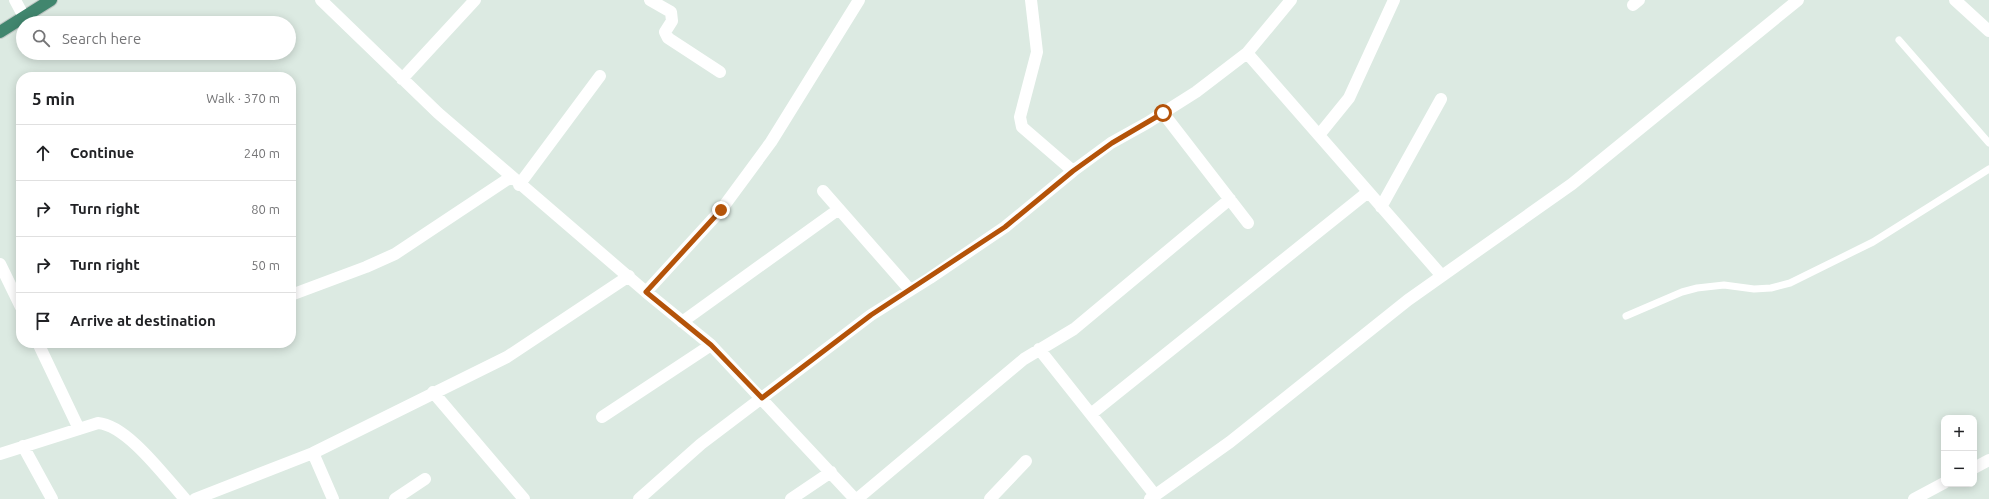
<!DOCTYPE html>
<html lang="en">
<head>
<meta charset="utf-8">
<style>
  :root { --surface:#fff; --page:#f2f2f2; --text:#202124; --muted:#757577; --line:#e0e0e0 }
  body { margin:0; font-family:Ubuntu,sans-serif; background:var(--page); color:var(--text) }
  .controls { position:absolute; right:12px; bottom:12px; display:grid; overflow:hidden; border-radius:8px; box-shadow:0 2px 10px #0003 }
  .controls button { width:36px; height:36px; display:grid; place-items:center; padding:0; border:0; border-bottom:1px solid var(--line); background:var(--surface); color:var(--text); font:20px sans-serif }
  .stop { position:absolute; width:12px; height:12px; margin:-9px; border:3px solid #b45309; border-radius:50%; background:#fff }
  .stop.end { background:#b45309; border-color:#fff; box-shadow:0 1px 4px #0008 }
  .list { margin:0; padding:0; list-style:none }
  h2 { display:flex; justify-content:space-between; align-items:center; height:52px; margin:0; padding:0 16px; font-size:17px }
  h2 small { font-size:13px; font-weight:400; color:var(--muted) }
  .list li { display:grid; grid-template-columns:26px 1fr auto; gap:12px; align-items:center; box-sizing:border-box; height:56px; padding:0 16px; border-top:1px solid var(--line) }
  .list b { display:block; font-size:15px; white-space:nowrap }
  .list em { font-size:13px; font-style:normal; color:var(--muted) }
  .icon { flex:none; width:22px; height:22px; fill:none; stroke:currentColor; stroke-width:2; stroke-linecap:round; stroke-linejoin:round }
  .map { position:relative; flex:none; width:1989px; height:499px; overflow:hidden }
  .search { position:absolute; background:var(--surface); box-shadow:0 2px 10px #0003; left:16px; top:16px; width:280px; height:44px; display:flex; align-items:center; gap:10px; box-sizing:border-box; padding:0 14px; border-radius:22px; color:var(--muted); font-size:15px }
  .panel { position:absolute; background:var(--surface); box-shadow:0 2px 10px #0003; left:16px; top:72px; width:280px; height:276px; border-radius:16px }
  .map>svg:first-child { display:block }
  .lines { fill:none; stroke-linecap:round; stroke-linejoin:round }
  .trunk-casing { stroke:#c0c8c5; stroke-width:14 }
  .service { stroke:#fff; stroke-width:7 }
  .minor { stroke:#fff; stroke-width:12 }
  .trunk { stroke:#41866e; stroke-width:12 }
  .route { stroke:#b45309; stroke-width:5 }
</style>
</head>
<body>
<div class="map">
<svg width="1989" height="499" viewBox="0 0 1989 499">
  <rect width="100%" height="100%" fill="#dceae2"/>
  <g class="lines">
    <!-- trunk casing -->
    <g class="trunk-casing">
      <path id="trunk" d="M0,32l51,-32"/>
    </g>
    <!-- service -->
    <path class="service" d="M1899,40l90,103
      M1626,316l56,-24 15,-4 27,-3 30,4 17,-1 19,-5 83,-41 116,-73"/>
    <!-- minor -->
    <path class="minor" d="M15,0l9,17
      M321,0l117,113 208,179 65,53 144,154
      M650,0l21,12 1,9 -7,11 3,6 52,34
      M1031,0l6,52 -17,65 2,10 51,44
      M1955,0l34,31
      M1633,5l6,-5
      M1247,53l195,223
      M402,79l73,-79
      M1163,113l85,110
      M1319,135l30,-37 45,-98
      M519,185l81,-109
      M823,191l87,99
      M1381,207l60,-108
      M0,264l21,43
      M646,292l75,-82 50,-68 88,-142
      M291,295l75,-28 29,-13 116,-77
      M682,322l157,-113
      M38,343l41,86
      M1039,349l116,146
      M433,392l91,107
      M1091,414l277,-222
      M602,417l109,-72
      M23,446l29,53
      M313,453l20,46
      M0,454l98,-31c29,2 67,54 87,76
      M1974,468l15,-8
      M195,499l118,-46 194,-96 122,-81
      M395,499l30,-20
      M639,499l62,-55 170,-129 59,-37 75,-51 68,-56 38,-28 36,-20 49,-31 51,-39 44,-53
      M791,499l40,-27
      M857,499l167,-140 50,-30 156,-130
      M990,499l36,-38
      M1150,499l80,-57 178,-142 164,-116 226,-184
      M1914,499l30,-16"/>
    <!-- trunk -->
    <use href="#trunk" class="trunk"/>
  </g>
  <g class="lines">
    <!-- route -->
    <path class="route" d="M721,210l-75,82 65,53 51,53 109,-83 134,-88 68,-56 39,-28 51,-30"/>
  </g>
</svg>
<div class="controls">
<button>+</button>
<button>−</button>
</div>
<div class="stop" style="left:1163px;top:113px"></div>
<div class="stop end" style="left:721px;top:210px"></div>
<div class="search"><svg class="icon" aria-label="search" viewBox="0 0 24 24"><circle cx="10" cy="10" r="6"/><path d="M15 15l6 6"/></svg>Search here</div>
<section class="panel">
<h2>5 min<small>Walk · 370 m</small></h2>
<ul class="list">
<li><svg class="icon" aria-label="ahead" viewBox="0 0 24 24"><path d="M12 20V5M6 11l6-6 6 6"/></svg><div><b>Continue</b></div><em>240 m</em></li>
<li><svg class="icon" aria-label="right" viewBox="0 0 24 24"><path d="M7 20v-9h11M14 6l5 5-5 5"/></svg><div><b>Turn right</b></div><em>80 m</em></li>
<li><svg class="icon" aria-label="right" viewBox="0 0 24 24"><path d="M7 20v-9h11M14 6l5 5-5 5"/></svg><div><b>Turn right</b></div><em>50 m</em></li>
<li><svg class="icon" aria-label="arrive" viewBox="0 0 24 24"><path d="M6 21V4h12l-3 4 3 4H6"/></svg><div><b>Arrive at destination</b></div></li>
</ul>
</section>
</div>
</body>
</html>
